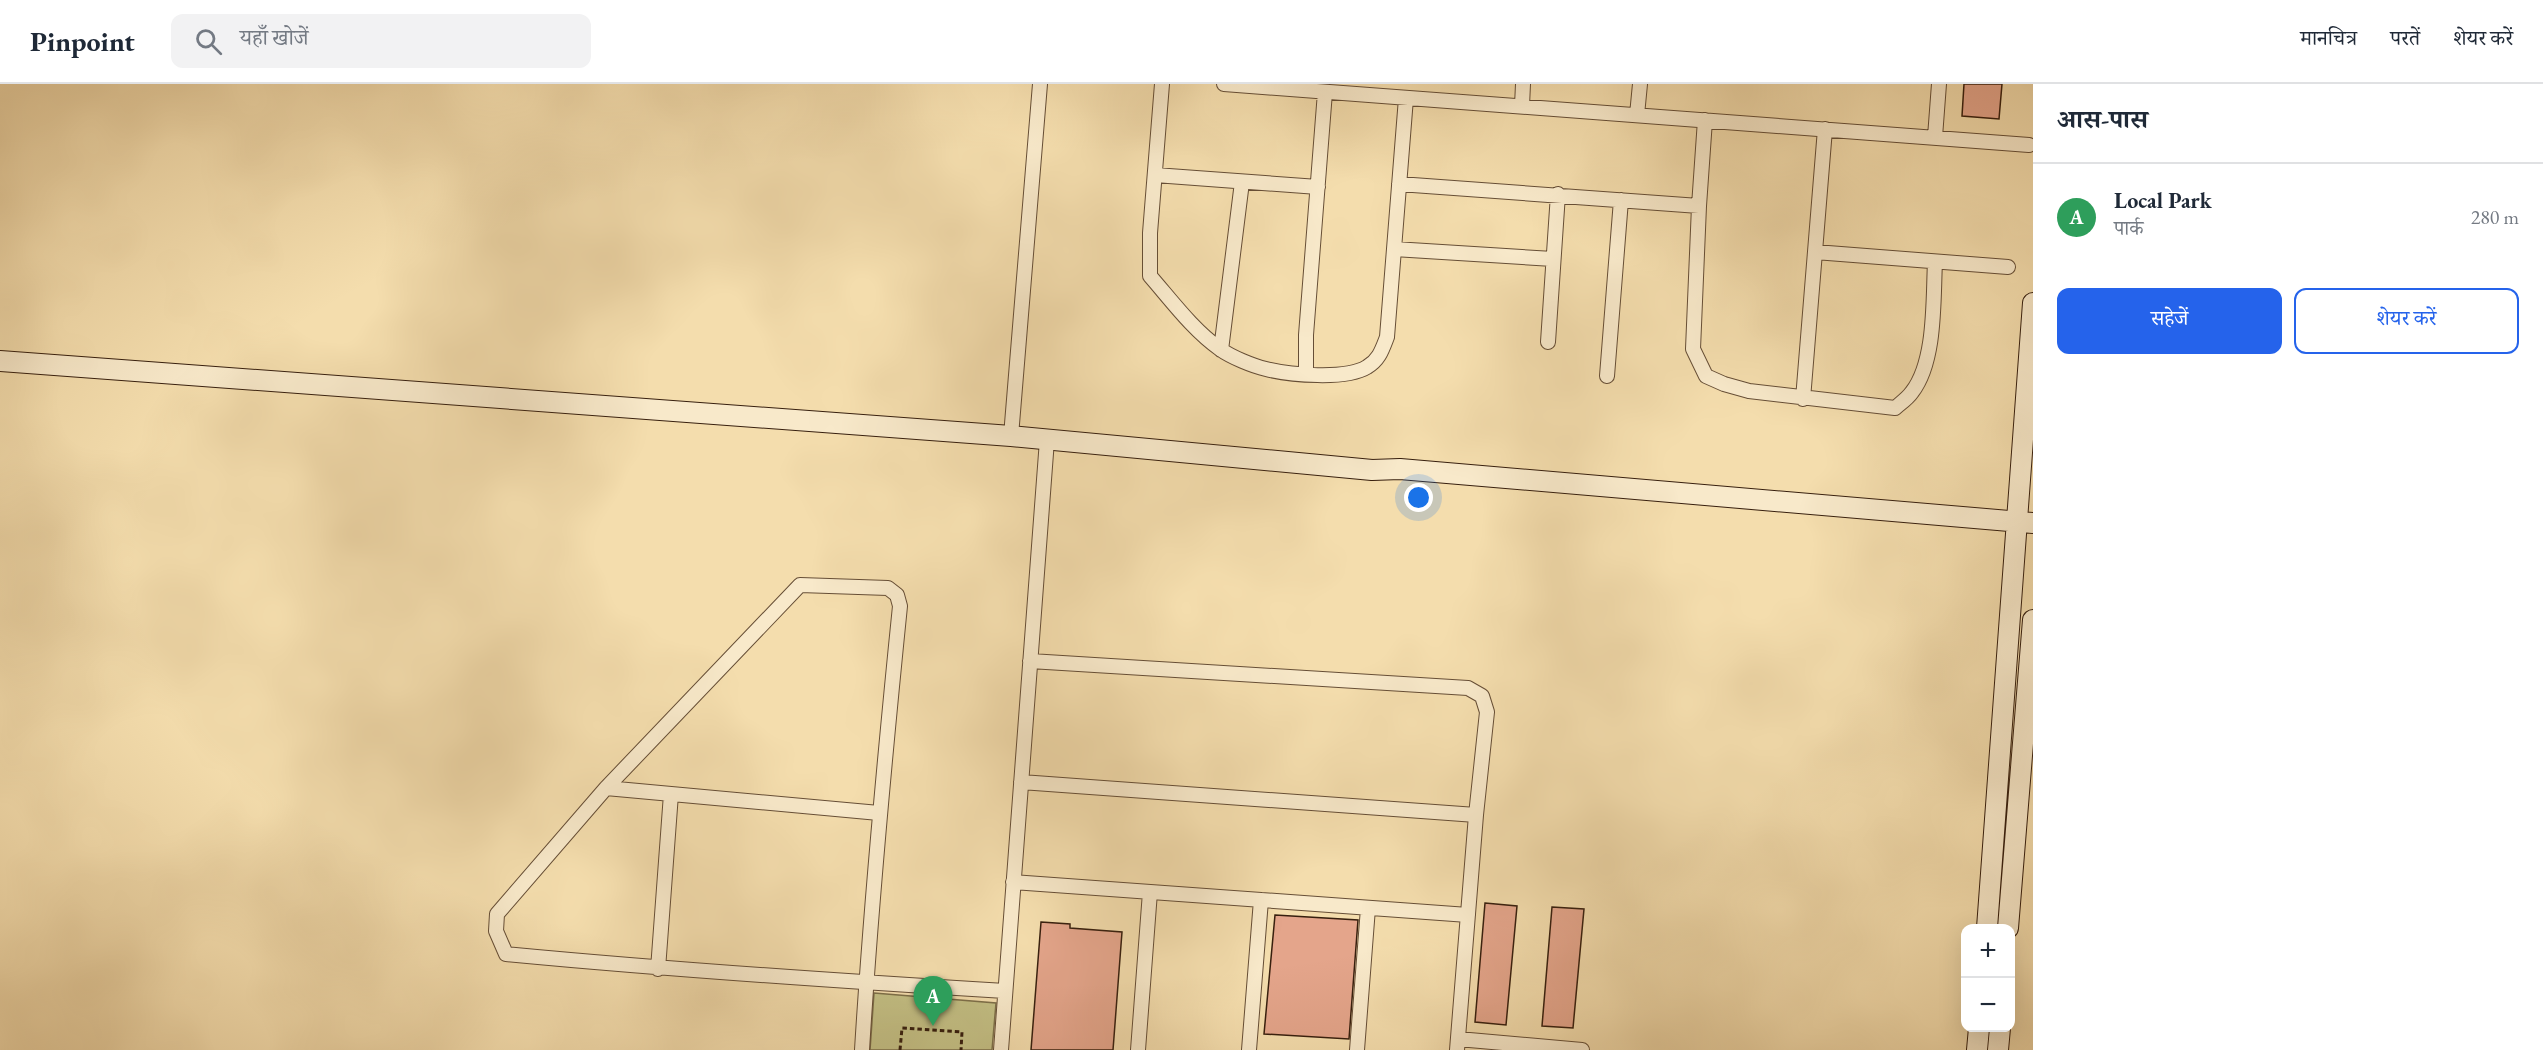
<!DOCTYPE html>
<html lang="hi">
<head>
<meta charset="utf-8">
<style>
  :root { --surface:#fff; --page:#f2f2f3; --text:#1f2937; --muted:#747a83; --line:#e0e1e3; --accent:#2563eb }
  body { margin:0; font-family:"EB Garamond","Noto Serif Devanagari",serif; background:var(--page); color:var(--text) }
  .controls { position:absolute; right:18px; bottom:18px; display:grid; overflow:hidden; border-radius:12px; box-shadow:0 6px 24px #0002 }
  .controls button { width:54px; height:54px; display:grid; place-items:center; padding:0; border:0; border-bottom:2px solid var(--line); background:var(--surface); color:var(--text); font:30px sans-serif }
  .you { position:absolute; left:1419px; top:414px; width:21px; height:21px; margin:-15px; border:4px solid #fff; border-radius:50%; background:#1a73e8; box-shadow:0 0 0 9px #1a73e833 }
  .badge { display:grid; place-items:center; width:39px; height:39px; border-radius:50%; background:var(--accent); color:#fff; font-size:20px; font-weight:700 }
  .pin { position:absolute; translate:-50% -50px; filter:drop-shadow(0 2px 3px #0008) }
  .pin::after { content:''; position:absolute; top:32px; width:21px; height:18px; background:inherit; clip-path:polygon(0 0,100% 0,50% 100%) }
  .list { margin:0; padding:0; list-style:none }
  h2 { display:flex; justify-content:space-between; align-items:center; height:78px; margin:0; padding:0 24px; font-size:26px }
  h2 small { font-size:20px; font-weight:400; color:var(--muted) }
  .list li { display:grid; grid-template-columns:39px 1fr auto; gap:18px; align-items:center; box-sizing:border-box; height:108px; padding:0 24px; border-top:2px solid var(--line) }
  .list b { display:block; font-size:22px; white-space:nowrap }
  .list p { margin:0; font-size:20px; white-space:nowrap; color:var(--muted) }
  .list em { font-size:20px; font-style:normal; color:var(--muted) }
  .actions { display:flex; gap:12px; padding:18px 24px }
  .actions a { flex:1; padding:14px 0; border:2px solid var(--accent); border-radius:12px; text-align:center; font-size:21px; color:var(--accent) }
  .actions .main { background:var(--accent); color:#fff }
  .icon { flex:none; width:33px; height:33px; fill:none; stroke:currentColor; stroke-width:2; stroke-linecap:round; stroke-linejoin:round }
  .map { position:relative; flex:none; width:2033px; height:966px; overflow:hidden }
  header { display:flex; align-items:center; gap:36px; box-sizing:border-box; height:84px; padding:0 30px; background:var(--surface); border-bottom:2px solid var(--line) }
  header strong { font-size:28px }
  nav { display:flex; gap:33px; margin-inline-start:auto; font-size:21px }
  .search { width:420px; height:54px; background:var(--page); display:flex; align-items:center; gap:15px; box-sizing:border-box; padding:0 21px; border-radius:12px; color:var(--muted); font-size:22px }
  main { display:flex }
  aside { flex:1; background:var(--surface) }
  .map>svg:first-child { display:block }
  .green { fill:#c3bf84; stroke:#7d6f49; stroke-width:1.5 }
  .building { fill:#e4a58b; stroke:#371f0e; stroke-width:1.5 }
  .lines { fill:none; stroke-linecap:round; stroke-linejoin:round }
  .minor-casing { stroke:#664e36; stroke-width:16 }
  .secondary-casing { stroke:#371f0e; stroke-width:22 }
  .path { stroke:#371f0e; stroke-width:3; stroke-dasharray:4.5 3; stroke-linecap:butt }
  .minor { stroke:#f8e9ca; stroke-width:14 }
  .secondary { stroke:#f8e9ca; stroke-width:20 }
</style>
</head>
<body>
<header>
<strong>Pinpoint</strong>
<div class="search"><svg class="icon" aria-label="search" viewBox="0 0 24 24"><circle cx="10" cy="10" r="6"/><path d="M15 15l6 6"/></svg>यहाँ खोजें</div>
<nav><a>मानचित्र</a><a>परतें</a><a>शेयर करें</a></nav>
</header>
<main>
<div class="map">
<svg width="2033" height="966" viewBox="0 0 2033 966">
  <rect width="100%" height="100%" fill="#f4ddad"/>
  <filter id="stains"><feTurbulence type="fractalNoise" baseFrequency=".00333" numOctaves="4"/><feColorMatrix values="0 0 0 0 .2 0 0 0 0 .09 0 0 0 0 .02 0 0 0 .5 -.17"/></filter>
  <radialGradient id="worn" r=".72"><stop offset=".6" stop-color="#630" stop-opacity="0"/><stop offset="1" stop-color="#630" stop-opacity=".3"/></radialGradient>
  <!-- green -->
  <path class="green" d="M874,909l122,10 -4,47h-122z"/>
  <!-- building -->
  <path class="building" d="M1964,0h38l-3,35 -37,-3z
    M1485,819l32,3 -11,119 -31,-3z
    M1552,823l32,2 -11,119 -31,-2z
    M1275,831l83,5 -9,119 -85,-5z
    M1041,838l29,2v4l52,4 -9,118h-82z"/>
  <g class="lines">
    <!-- minor casing -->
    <g class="minor-casing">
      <path id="minor" d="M1162,0l-12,149v43c21,24 43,54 70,73 11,8 33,17 46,20 24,6 80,11 101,-2 12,-7 15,-17 20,-30l19,-239
        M1224,0l805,61
        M1522,22l1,-22
        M1637,31l3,-31
        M1705,36l-6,86 -6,143 13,27 18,8 25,7 146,17c6,-5 13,-10 17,-16 24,-31 21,-92 23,-130
        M1935,53l4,-53
        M1155,91l163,12
        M1399,100l300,22
        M1394,165l159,10
        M1815,168l193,15
        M1548,258l10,-148
        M1221,266l21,-168
        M1306,290v-39l19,-243
        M1607,292l14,-176
        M1803,315l22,-270
        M1011,352l29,-352
        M1030,577l438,27 14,8 5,16 -11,103 -19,235
        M1021,698l455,33
        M606,704l273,25
        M1013,798l455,33
        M658,885l13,-175
        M1458,955l124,11
        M862,966c9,-148 23,-296 38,-444l-3,-11 -9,-7 -88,-3 -194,203 -109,126 -1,17 10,23c167,16 333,27 499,37
        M1001,966l46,-610
        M1138,966l12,-158
        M1249,966l12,-150
        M1357,966l11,-142"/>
    </g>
    <!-- secondary casing -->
    <g class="secondary-casing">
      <path id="secondary" d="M0,277l1011,75 361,34 28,-1 633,54
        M1987,844l46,-625
        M2008,844l25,-308
        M1977,966l2,-22
        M1998,966l2,-22"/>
    </g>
    <!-- path -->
    <path class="path" d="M900,966l2,-22 60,4 -1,18"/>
    <!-- minor -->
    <use href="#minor" class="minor"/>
    <!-- secondary -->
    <use href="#secondary" class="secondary"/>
  </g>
  <rect width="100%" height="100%" filter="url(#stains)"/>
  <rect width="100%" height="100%" fill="url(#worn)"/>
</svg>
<div class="controls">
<button>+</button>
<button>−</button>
</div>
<div class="you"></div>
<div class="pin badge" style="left:933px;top:942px;background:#2e9e5b">A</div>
</div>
<aside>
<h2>आस-पास<small></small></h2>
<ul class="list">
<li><span class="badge" style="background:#2e9e5b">A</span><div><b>Local Park</b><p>पार्क</p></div><em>280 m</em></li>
</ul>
<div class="actions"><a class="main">सहेजें</a><a>शेयर करें</a></div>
</aside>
</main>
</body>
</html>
